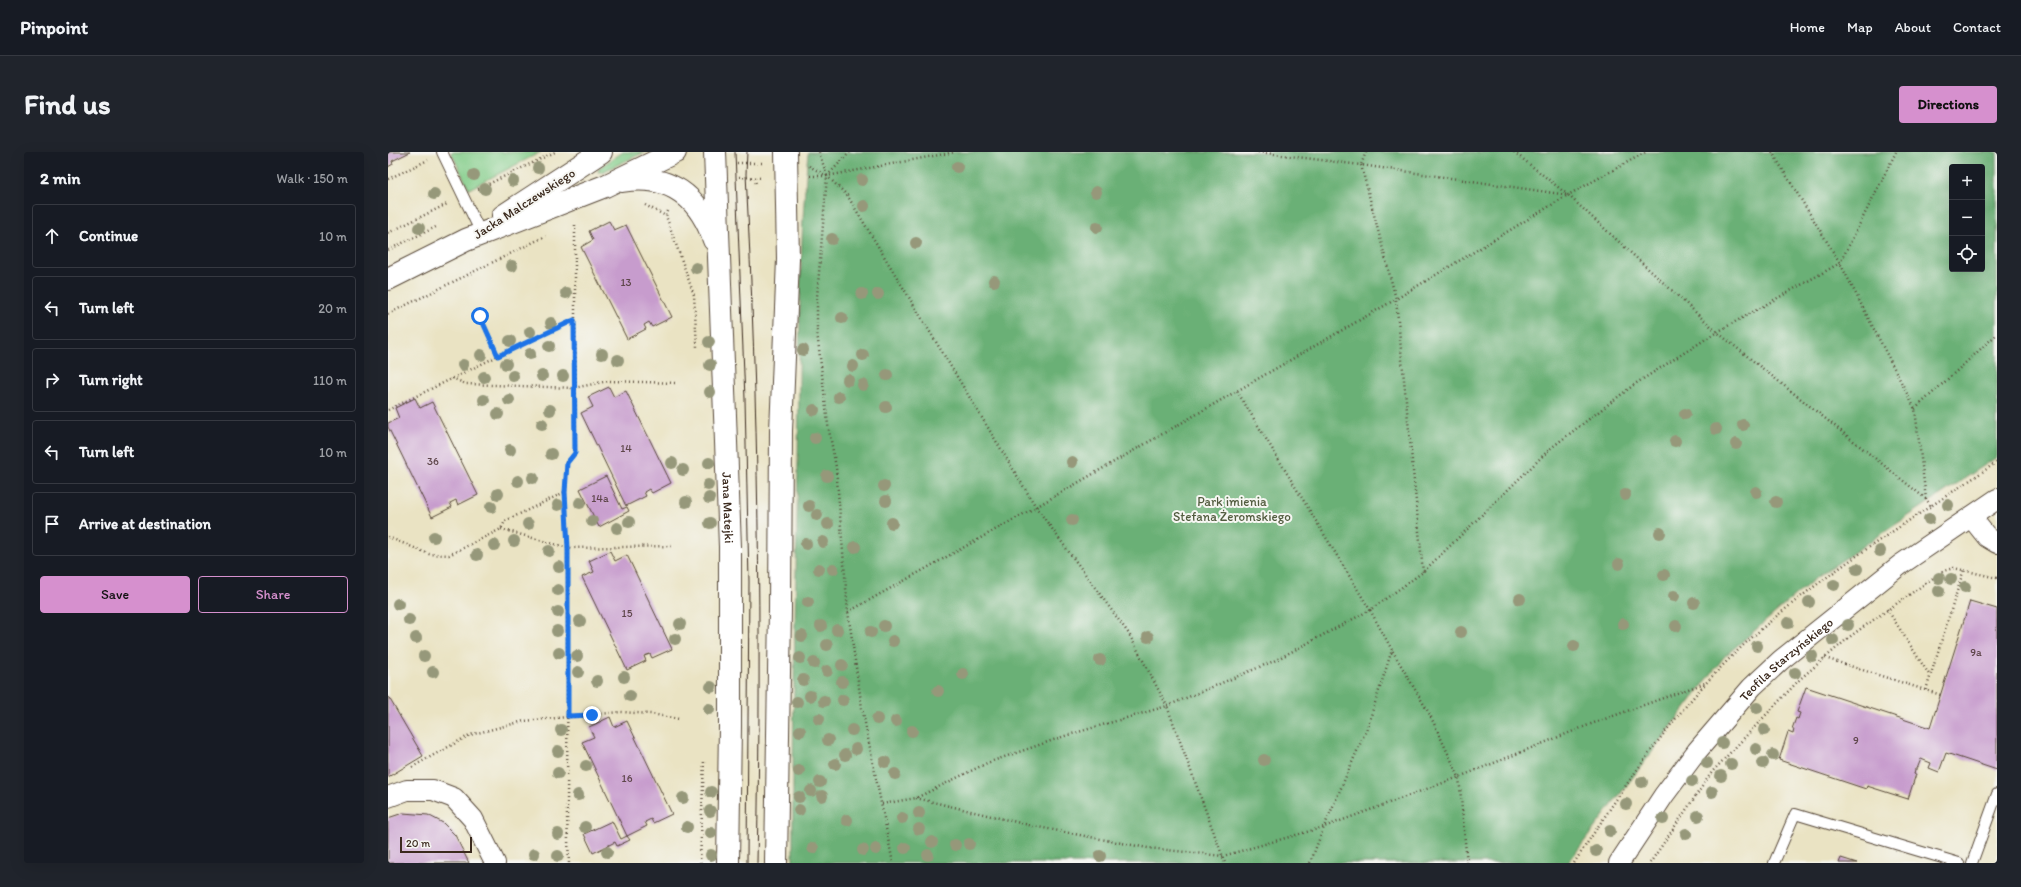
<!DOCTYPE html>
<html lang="en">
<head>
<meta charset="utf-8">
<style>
  :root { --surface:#171b24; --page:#20242c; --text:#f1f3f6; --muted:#9ea1a6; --line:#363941; --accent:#d690ce }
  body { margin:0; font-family:Itim,sans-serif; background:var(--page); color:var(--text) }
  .controls { position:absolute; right:12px; top:12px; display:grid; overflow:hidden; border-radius:4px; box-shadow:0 4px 16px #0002 }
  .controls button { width:36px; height:36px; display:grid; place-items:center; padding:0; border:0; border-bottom:1px solid var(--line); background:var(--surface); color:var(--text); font:20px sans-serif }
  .scale { position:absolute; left:12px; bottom:10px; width:72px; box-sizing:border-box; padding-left:4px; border:2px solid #3b2a1e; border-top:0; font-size:11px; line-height:14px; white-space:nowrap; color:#3b2a1e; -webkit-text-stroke:3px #f6f6f2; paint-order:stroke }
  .stop { position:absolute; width:12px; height:12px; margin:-9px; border:3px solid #1a73e8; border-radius:50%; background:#fff }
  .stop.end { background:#1a73e8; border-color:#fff; box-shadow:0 1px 4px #0008 }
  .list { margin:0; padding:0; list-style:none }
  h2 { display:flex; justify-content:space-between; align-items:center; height:52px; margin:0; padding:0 16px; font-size:17px }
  h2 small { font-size:13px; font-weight:400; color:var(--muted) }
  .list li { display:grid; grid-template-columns:26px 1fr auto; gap:12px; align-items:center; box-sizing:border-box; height:64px; margin:0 8px 8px; padding:0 8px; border:1px solid var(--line); border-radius:4px }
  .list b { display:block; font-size:15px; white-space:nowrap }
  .list em { font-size:13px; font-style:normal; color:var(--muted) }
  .actions { display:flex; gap:8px; padding:12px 16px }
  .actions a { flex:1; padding:9px 0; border:1px solid var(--accent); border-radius:4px; text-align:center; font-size:14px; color:var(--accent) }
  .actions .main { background:var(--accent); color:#111 }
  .icon { flex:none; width:22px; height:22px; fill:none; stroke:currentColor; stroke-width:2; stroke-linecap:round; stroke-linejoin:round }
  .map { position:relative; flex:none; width:1609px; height:711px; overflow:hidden; border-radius:4px }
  header { display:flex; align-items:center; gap:24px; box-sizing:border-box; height:56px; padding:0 20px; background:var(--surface); border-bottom:1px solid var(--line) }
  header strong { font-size:19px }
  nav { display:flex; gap:22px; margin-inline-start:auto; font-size:14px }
  .intro { display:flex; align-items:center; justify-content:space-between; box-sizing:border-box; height:96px; padding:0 24px }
  h1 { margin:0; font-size:28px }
  .button { padding:10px 18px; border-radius:4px; background:var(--accent); color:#111; font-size:14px; font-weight:700 }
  main { display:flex; gap:24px; padding:0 24px }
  aside { flex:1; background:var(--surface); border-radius:4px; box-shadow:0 4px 16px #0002 }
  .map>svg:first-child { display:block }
  .green { fill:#84cd8a; stroke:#607c54 }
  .forest { fill:#6bb076; stroke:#536d4a; fill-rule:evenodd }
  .building { fill:#c79ccd }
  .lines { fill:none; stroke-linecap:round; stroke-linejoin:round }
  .service-casing { stroke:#554637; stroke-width:12 }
  .minor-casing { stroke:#554637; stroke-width:22 }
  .tertiary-casing { stroke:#554637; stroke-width:24 }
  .path { stroke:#554637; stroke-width:2.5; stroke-dasharray:1 3; stroke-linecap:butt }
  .service { stroke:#fff; stroke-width:10 }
  .minor { stroke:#fff; stroke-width:20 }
  .tertiary { stroke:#fff; stroke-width:22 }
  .tram { stroke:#3b2a1e; stroke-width:1 }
  .tree { fill:#96987a }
  .route { stroke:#1a73e8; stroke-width:5 }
  .labels { text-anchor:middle; stroke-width:4; stroke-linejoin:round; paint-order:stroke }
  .number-label { font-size:11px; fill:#5e464a }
  .street-label { font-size:13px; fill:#3b2a1e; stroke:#f6f6f2 }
  .park-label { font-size:13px; fill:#515b3e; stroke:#f6f6f2 }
</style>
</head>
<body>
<header>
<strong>Pinpoint</strong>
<nav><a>Home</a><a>Map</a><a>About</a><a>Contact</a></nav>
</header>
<div class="intro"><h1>Find us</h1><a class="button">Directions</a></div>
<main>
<aside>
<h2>2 min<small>Walk · 150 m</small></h2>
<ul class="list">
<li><svg class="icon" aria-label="ahead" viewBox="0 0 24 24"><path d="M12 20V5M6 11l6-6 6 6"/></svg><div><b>Continue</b></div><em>10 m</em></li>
<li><svg class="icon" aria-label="left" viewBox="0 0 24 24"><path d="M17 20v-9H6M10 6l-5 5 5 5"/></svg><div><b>Turn left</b></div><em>20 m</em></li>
<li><svg class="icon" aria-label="right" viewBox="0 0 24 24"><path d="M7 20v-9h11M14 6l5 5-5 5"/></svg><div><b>Turn right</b></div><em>110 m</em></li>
<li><svg class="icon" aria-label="left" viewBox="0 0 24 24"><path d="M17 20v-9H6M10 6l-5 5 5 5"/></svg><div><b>Turn left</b></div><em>10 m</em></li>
<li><svg class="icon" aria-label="arrive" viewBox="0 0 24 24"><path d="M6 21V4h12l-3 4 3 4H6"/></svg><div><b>Arrive at destination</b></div></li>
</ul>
<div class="actions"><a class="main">Save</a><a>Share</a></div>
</aside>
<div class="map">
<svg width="1609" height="711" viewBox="0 0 1609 711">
  <rect width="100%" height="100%" fill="#f6f6f2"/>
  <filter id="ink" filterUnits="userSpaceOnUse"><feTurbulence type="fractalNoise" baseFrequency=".025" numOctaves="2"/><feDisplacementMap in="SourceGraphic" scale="8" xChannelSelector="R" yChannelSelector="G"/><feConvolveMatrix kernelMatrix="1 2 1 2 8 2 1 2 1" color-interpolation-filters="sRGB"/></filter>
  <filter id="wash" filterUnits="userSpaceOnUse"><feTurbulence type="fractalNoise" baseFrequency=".012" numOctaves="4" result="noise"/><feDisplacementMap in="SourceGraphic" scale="16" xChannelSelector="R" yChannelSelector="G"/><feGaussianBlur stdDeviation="0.9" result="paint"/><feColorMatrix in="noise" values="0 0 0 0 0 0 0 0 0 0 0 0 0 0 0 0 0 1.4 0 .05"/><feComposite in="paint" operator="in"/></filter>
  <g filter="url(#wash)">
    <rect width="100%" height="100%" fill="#eae3c3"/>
    <!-- green -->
    <path class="green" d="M63,0h90l-72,37z
      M235,0h22l-43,20h-4l1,-4z"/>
    <!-- forest -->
    <path class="forest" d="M420,0h1189v305l-180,120 -93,80 -156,206h-775c-1,-136 3,-272 5,-407 2,-102 0,-203 10,-304zM1564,15h30v102h-30z"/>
    <g id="blocks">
      <!-- building -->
      <path class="building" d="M0,0h22l-18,9 1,3 -5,3z
        M221,69l5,9 12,-5 46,92 -20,10 -3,-5 -5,3 2,4 -19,10 -46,-92 12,-7 -4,-9z
        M221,235l5,10 12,-6 45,92 -19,10 -3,-4 -5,3 2,4 -20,10 -45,-93 12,-6 -5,-10z
        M27,246l5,10 12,-6 46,93 -20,10 -2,-5 -6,3 2,4 -20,10 -44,-90v-4l11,-5 -4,-10z
        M218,324l16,33 5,-2 2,4 -30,16 -19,-38z
        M222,399l5,10 12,-6 45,94 -20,9 -2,-4 -6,2 2,5 -19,9 -45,-93 12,-5 -5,-11z
        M1582,449l27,8v161l-51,-17 -7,19 -10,-4 2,-5 -10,-4 -4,10h-2l-1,5h2l-8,25 -41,-13 -1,3 -87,-29 9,-28 5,2 1,-5h-2l4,-11 2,1 2,-6 -3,-1 9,-25 124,41z
        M0,544l35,60 -35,21z
        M222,565l4,10 13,-6 45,93 -19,9 -2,-4 -6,3 2,4 -20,10 3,4 -13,6 -2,-4 -22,11 -9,-19 28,-13 9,18 6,-3 -45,-94 12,-5 -5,-10z
        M15,661l25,2 15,8 12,12 14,28h-81v-45z
        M1453,706l16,5h-18z"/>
    </g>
  </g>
  <g filter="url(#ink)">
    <use href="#blocks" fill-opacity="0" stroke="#554637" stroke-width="1"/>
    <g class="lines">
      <!-- service casing -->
      <g class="service-casing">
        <path id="service" d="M54,0l38,79
          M1386,711l21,-49 164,49
          M1584,711l25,-69"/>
      </g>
      <!-- minor casing -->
      <g class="minor-casing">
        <g id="minor">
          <path d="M1583,365l16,20 10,6"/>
          <path d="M0,645l19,-7h26l21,8 19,21 22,44"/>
          <path id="s1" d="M1231,711l45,-68 33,-44 55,-64 29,-27 119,-95 97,-66"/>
        </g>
      </g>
      <!-- tertiary casing -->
      <g class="tertiary-casing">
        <g id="tertiary">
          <path id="s2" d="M327,0l15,395v179l-2,137"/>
          <path d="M234,29c47,-8 77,15 92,59"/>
          <path d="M115,64l98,-64"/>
          <path d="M0,127l78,-39 139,-54 70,-34"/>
          <path d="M388,711l4,-254 1,-178 7,-172 -2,-107"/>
        </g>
      </g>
      <!-- path -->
      <path class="path" d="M431,0l8,24 -10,121v35l11,93 8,42 12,145 14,96 31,155
        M870,0l103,13 35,134 172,-104 149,137 209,167 6,8
        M978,0l-5,13 207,30
        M1126,0l54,43 78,-43
        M1384,0l68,111 75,146 11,90
        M349,11h25
        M421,14l18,10 20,19 189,312 93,127 38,72 107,-45 96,-51 -133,-219
        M422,24h17l128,-24
        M439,24l23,-24
        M351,25l24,1
        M367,26l1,7
        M0,27l40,-19
        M90,37l77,-37
        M257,53l21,11
        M280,59l-2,5 28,79 3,52
        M0,81l61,-30
        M0,98l50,-24
        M0,162l158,-78
        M92,164l18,40 76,-36
        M64,226l14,6 108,4 34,-7 68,2
        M1527,257l82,-75
        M0,258l110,-54
        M113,377l67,19 105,-2
        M0,385l41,17 20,1 52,-26 4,-8 60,-29
        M1499,457l43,67
        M460,460l188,-105 360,-208 27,273
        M1437,506l116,37
        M1538,538l38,-121
        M24,615l58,-32 54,-14 97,-9 30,2 28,5
        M528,646l117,28 115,22 75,8 101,-29 43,-99 25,-78 -22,-40 53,-38 128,-124 84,-64 82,-52 123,-69 56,-111
        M494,652l34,-6 71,-35 78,-27 102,-30 58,157
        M181,711l-2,-46 1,-269 -3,-56 2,-29 8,-10v-230
        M312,711l4,-103
        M922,711l14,-36 135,-50 -29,-62 -38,-65
        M1079,711l-8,-86 132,-53 114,-41
        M1186,711c41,-62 82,-125 132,-180 83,-91 190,-152 291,-221
        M1262,711l62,-91 88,-93 52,-44 91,-64 11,-3 43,10"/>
      <!-- service -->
      <use href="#service" class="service"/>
      <!-- minor -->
      <use href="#minor" class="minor"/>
      <!-- tertiary -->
      <use href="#tertiary" class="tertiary"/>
      <!-- tram -->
      <path class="tram" d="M347,0l10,247 4,183 -2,281
        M359,0l-1,22c12,230 16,459 11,689"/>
    </g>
    <!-- trees -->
    <g class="tree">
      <circle cx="569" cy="15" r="6"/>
      <circle cx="150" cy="16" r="6"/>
      <circle cx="86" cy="23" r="6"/>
      <circle cx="474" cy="28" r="6"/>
      <circle cx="125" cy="29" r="6"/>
      <circle cx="97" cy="37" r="6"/>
      <circle cx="708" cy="40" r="6"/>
      <circle cx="46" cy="42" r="6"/>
      <circle cx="476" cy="54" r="6"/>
      <circle cx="709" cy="75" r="6"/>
      <circle cx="31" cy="76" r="6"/>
      <circle cx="444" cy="87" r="6"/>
      <circle cx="528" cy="91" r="6"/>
      <circle cx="124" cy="114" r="6"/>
      <circle cx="308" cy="116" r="6"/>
      <circle cx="606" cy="129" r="6"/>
      <circle cx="178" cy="141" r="6"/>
      <circle cx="474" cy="142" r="6"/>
      <circle cx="490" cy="142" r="6"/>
      <circle cx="454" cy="166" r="6"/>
      <circle cx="163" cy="171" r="6"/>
      <circle cx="142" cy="180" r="6"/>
      <circle cx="122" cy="189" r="6"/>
      <circle cx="321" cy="190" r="6"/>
      <circle cx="161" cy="194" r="6"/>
      <circle cx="415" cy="198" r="6"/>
      <circle cx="142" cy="202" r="6"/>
      <circle cx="214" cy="202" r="6"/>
      <circle cx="93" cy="203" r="6"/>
      <circle cx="475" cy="203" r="6"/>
      <circle cx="230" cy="208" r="6"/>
      <circle cx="118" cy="212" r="6"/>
      <circle cx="75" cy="213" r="6"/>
      <circle cx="322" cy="213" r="6"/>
      <circle cx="465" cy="214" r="6"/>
      <circle cx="499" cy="223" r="6"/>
      <circle cx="125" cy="224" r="6"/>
      <circle cx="154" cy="224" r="6"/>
      <circle cx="175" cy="224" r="6"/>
      <circle cx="96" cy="225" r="6"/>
      <circle cx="460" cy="228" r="6"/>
      <circle cx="475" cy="233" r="6"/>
      <circle cx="322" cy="240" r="6"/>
      <circle cx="451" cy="245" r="6"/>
      <circle cx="96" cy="248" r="6"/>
      <circle cx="121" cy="248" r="6"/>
      <circle cx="498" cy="255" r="6"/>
      <circle cx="162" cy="258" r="6"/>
      <circle cx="426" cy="258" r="6"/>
      <circle cx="110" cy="262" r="6"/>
      <circle cx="1297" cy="262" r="6"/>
      <circle cx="154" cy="272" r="6"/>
      <circle cx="1355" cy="273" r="6"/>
      <circle cx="1328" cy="277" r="6"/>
      <circle cx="427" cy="286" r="6"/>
      <circle cx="1287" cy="289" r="6"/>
      <circle cx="1348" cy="292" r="6"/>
      <circle cx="122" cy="298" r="6"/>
      <circle cx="163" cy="302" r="6"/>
      <circle cx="684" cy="310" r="6"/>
      <circle cx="284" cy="311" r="6"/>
      <circle cx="321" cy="311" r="6"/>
      <circle cx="295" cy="318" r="6"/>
      <circle cx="439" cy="324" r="6"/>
      <circle cx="145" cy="326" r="6"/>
      <circle cx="130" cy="329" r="6"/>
      <circle cx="320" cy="333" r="6"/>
      <circle cx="496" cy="334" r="6"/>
      <circle cx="1368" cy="340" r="6"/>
      <circle cx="110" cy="342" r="6"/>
      <circle cx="1237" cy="343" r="6"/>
      <circle cx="321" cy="346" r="6"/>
      <circle cx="498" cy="349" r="6"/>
      <circle cx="298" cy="350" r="6"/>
      <circle cx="1388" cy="350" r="6"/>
      <circle cx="192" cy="351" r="6"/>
      <circle cx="170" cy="353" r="6"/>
      <circle cx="1560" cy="353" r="6"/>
      <circle cx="421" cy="354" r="6"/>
      <circle cx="103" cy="355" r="6"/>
      <circle cx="429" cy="363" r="6"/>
      <circle cx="1541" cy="367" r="6"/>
      <circle cx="684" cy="368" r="6"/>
      <circle cx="204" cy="369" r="6"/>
      <circle cx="241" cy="370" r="6"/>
      <circle cx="322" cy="371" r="6"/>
      <circle cx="504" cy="371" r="6"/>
      <circle cx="140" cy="372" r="6"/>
      <circle cx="440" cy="372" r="6"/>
      <circle cx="229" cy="376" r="6"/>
      <circle cx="1272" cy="381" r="6"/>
      <circle cx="46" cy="385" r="6"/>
      <circle cx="126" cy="389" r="6"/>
      <circle cx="435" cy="390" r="6"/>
      <circle cx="418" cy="392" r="6"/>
      <circle cx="106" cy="393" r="6"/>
      <circle cx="467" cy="395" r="6"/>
      <circle cx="161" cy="399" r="6"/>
      <circle cx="1492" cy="399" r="6"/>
      <circle cx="89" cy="403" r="6"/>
      <circle cx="1231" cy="412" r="6"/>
      <circle cx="171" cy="415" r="6"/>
      <circle cx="431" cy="417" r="6"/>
      <circle cx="445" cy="417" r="6"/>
      <circle cx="1469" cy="417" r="6"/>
      <circle cx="1276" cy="423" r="6"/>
      <circle cx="1551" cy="426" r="6"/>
      <circle cx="1563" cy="427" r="6"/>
      <circle cx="1446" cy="433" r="6"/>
      <circle cx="1577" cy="435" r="6"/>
      <circle cx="170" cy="438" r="6"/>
      <circle cx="1551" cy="439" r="6"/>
      <circle cx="1286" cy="444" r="6"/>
      <circle cx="1132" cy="447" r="6"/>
      <circle cx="420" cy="450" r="6"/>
      <circle cx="1421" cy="450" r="6"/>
      <circle cx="1306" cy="451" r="6"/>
      <circle cx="10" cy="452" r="6"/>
      <circle cx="170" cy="460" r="6"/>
      <circle cx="21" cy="468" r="6"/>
      <circle cx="192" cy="469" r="6"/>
      <circle cx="1400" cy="471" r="6"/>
      <circle cx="292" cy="472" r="6"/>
      <circle cx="1235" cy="472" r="6"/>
      <circle cx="1460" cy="473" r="6"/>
      <circle cx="433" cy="474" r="6"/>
      <circle cx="496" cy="474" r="6"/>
      <circle cx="1288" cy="474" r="6"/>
      <circle cx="449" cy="478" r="6"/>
      <circle cx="169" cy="479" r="6"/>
      <circle cx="483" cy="480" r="6"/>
      <circle cx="1073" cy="480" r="6"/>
      <circle cx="414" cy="484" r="6"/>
      <circle cx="760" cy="485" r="6"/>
      <circle cx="28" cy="486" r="6"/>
      <circle cx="287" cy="487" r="6"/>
      <circle cx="1445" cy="488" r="6"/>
      <circle cx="505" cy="489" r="6"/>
      <circle cx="439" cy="493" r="6"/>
      <circle cx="1186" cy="494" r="6"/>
      <circle cx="1369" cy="494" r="6"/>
      <circle cx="171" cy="501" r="6"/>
      <circle cx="36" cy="504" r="6"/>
      <circle cx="189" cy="504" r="6"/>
      <circle cx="1424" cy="504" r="6"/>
      <circle cx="412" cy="506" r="6"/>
      <circle cx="712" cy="508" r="6"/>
      <circle cx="426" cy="511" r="6"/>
      <circle cx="454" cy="513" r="6"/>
      <circle cx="439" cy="519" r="6"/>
      <circle cx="45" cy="520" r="6"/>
      <circle cx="190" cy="520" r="6"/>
      <circle cx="1407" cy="521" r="6"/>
      <circle cx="575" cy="522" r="6"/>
      <circle cx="236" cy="525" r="6"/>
      <circle cx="415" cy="528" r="6"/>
      <circle cx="209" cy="529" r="6"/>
      <circle cx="454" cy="530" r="6"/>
      <circle cx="323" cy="535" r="6"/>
      <circle cx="550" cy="539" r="6"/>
      <circle cx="242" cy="544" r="6"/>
      <circle cx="422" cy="544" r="6"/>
      <circle cx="455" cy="548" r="6"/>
      <circle cx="436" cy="549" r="6"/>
      <circle cx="409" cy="550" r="6"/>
      <circle cx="1369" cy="556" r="6"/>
      <circle cx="321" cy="557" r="6"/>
      <circle cx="431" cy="567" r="6"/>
      <circle cx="489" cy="567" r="6"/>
      <circle cx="508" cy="569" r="6"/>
      <circle cx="173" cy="578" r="6"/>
      <circle cx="464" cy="578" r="6"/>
      <circle cx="1376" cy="578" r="6"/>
      <circle cx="412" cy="579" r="6"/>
      <circle cx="524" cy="579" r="6"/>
      <circle cx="440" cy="588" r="6"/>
      <circle cx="1334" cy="591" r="6"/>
      <circle cx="468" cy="597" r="6"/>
      <circle cx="1368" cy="597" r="6"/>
      <circle cx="170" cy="599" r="6"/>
      <circle cx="457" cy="603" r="6"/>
      <circle cx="1385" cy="603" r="6"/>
      <circle cx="876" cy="608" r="6"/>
      <circle cx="497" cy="610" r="6"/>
      <circle cx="1319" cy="611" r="6"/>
      <circle cx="1375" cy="611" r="6"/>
      <circle cx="447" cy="612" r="6"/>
      <circle cx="1343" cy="612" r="6"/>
      <circle cx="198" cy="614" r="6"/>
      <circle cx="411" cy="619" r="6"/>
      <circle cx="170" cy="621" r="6"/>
      <circle cx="507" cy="622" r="6"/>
      <circle cx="1333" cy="624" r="6"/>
      <circle cx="1304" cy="629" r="6"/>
      <circle cx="432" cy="630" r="6"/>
      <circle cx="1254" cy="630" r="6"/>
      <circle cx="423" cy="639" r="6"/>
      <circle cx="323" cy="640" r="6"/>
      <circle cx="1324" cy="640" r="6"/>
      <circle cx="190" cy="643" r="6"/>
      <circle cx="434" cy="644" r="6"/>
      <circle cx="411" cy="645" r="6"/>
      <circle cx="295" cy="646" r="6"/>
      <circle cx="1238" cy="652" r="6"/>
      <circle cx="411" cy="658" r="6"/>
      <circle cx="322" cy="659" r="6"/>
      <circle cx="531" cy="661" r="6"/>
      <circle cx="1310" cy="664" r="6"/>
      <circle cx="514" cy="666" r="6"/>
      <circle cx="1275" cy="667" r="6"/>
      <circle cx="459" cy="668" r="6"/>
      <circle cx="197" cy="675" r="6"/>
      <circle cx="299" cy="675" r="6"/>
      <circle cx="531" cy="677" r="6"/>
      <circle cx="1222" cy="679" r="6"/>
      <circle cx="323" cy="681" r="6"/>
      <circle cx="170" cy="682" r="6"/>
      <circle cx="1298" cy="682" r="6"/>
      <circle cx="544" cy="690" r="6"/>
      <circle cx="581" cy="692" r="6"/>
      <circle cx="567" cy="693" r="6"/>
      <circle cx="425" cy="696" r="6"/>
      <circle cx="517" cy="696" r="6"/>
      <circle cx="488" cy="697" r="6"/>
      <circle cx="475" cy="698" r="6"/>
      <circle cx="1208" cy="699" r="6"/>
      <circle cx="219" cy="700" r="6"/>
      <circle cx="146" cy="702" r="6"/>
      <circle cx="323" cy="703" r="6"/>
      <circle cx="540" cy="703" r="6"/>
      <circle cx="170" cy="704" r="6"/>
      <circle cx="712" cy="704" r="6"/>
    </g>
  </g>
  <g class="lines" filter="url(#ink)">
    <!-- route -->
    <path class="route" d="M92,164l18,40 76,-36 1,133 -8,10 -2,29 3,56v168l24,-1"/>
  </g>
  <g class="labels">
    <!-- number labels -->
    <g class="number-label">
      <text x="238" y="134">13</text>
      <text x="238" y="300">14</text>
      <text x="45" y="313">36</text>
      <text x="212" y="350">14a</text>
      <text x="239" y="465">15</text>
      <text x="1588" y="504">9a</text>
      <text x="1468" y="592">9</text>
      <text x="239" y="630">16</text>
    </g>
    <!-- street labels -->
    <g class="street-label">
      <text transform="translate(136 51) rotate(-33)" y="5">Jacka Malczewskiego</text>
      <text dy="5" stroke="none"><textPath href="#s2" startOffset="356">Jana Matejki</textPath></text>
      <text dy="5" stroke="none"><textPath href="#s1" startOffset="265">Teofila Starzyńskiego</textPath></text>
    </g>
    <!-- park labels -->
    <g class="park-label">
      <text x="844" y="354">Park imienia<tspan x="844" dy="15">Stefana Żeromskiego</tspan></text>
    </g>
  </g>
</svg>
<div class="controls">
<button>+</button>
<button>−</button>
<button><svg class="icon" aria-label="locate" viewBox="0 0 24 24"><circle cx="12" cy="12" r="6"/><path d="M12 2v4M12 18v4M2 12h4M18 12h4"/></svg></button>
</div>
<div class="scale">20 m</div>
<div class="stop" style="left:92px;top:164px"></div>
<div class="stop end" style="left:204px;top:563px"></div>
</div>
</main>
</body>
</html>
